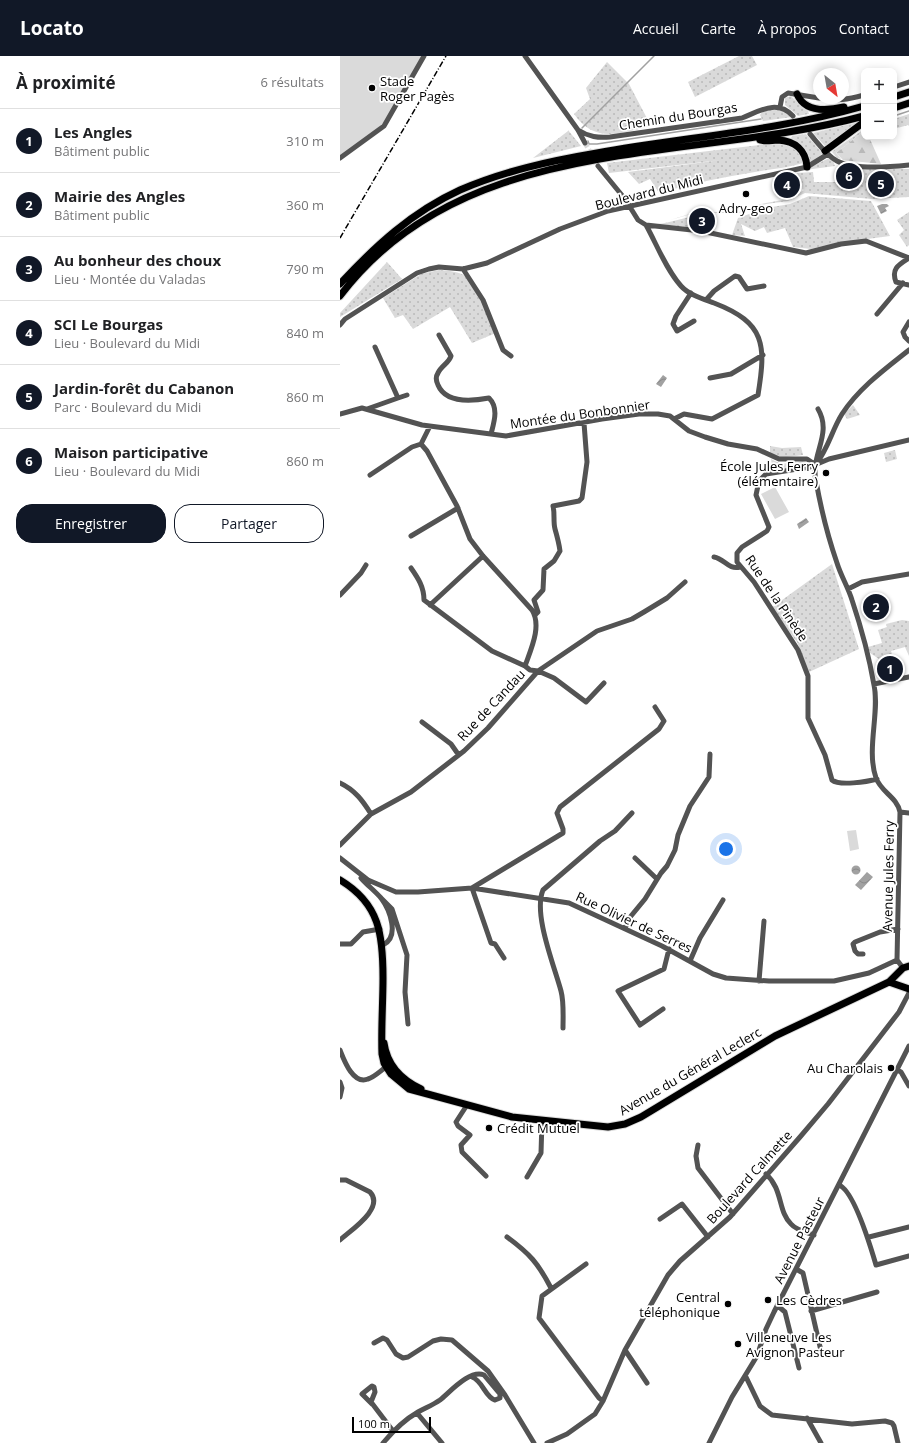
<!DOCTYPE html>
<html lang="fr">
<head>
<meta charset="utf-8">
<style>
  :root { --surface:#fff; --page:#f2f2f2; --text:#202124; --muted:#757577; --line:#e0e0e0; --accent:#111827 }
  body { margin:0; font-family:"Open Sans",sans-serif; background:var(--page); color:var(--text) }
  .controls { position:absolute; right:12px; top:12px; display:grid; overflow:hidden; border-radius:8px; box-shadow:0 2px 10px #0003 }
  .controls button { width:36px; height:36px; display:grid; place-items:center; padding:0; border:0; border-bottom:1px solid var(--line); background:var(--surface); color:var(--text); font:20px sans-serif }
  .compass { position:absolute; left:473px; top:12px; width:36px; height:36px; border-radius:50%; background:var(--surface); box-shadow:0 2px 10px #0003; rotate:149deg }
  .scale { position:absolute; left:12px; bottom:10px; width:79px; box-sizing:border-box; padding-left:4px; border:2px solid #000; border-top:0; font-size:11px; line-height:14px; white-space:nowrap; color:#000; -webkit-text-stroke:3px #fff; paint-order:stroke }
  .you { position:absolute; left:386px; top:793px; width:14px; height:14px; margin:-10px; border:3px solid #fff; border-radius:50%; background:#1a73e8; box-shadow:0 0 0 6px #1a73e833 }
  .badge { display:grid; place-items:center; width:26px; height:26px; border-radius:50%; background:var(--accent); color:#fff; font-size:13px; font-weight:700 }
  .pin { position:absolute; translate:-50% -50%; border:2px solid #fff; box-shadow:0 1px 4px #0006 }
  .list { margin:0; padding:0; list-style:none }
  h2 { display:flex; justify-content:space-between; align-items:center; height:52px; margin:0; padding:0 16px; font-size:17px }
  h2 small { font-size:13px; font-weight:400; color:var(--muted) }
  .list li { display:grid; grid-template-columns:26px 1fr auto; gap:12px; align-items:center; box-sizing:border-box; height:64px; padding:0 16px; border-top:1px solid var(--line) }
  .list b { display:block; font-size:15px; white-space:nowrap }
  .list p { margin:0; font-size:13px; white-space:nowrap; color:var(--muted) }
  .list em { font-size:13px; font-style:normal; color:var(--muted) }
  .actions { display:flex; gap:8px; padding:12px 16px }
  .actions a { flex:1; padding:9px 0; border:1px solid var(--accent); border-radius:16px; text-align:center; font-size:14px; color:var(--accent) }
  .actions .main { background:var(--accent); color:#fff }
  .map { position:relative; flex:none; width:569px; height:1387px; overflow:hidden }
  header { display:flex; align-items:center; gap:24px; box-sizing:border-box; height:56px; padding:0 20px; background:var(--accent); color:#fff }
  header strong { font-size:19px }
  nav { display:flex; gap:22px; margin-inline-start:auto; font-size:14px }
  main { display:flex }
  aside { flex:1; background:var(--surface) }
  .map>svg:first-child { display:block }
  .green { fill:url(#green-dots) }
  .forest { fill:url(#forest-firs) }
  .pitch { fill:#dadada }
  .water { fill:url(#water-waves) }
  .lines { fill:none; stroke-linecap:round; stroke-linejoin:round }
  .stream { stroke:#a1a1a1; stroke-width:1.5 }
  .minor-tunnel { stroke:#d9d9d9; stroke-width:5; stroke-dasharray:5 2.5; stroke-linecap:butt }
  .major-casing { stroke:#dbdbdb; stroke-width:9 }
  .minor { stroke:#535353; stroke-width:5 }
  .major { stroke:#000; stroke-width:7 }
  .rail { stroke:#000; stroke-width:1.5; stroke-dasharray:6 2 1 2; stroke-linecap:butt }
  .poi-dot { fill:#000; stroke:#fff; stroke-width:1.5 }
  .labels { text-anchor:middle; stroke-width:3.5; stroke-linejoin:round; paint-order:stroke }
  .poi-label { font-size:13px; fill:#000; stroke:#fff; text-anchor:start }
  .street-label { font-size:13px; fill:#000; stroke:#fff }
</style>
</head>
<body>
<header>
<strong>Locato</strong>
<nav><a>Accueil</a><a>Carte</a><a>À propos</a><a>Contact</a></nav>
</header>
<main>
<aside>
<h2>À proximité<small>6 résultats</small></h2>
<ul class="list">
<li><span class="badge">1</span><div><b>Les Angles</b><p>Bâtiment public</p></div><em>310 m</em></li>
<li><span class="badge">2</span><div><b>Mairie des Angles</b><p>Bâtiment public</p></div><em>360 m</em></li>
<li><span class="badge">3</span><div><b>Au bonheur des choux</b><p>Lieu · Montée du Valadas</p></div><em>790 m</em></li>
<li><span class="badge">4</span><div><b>SCI Le Bourgas</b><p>Lieu · Boulevard du Midi</p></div><em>840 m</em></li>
<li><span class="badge">5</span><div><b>Jardin-forêt du Cabanon</b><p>Parc · Boulevard du Midi</p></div><em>860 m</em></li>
<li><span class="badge">6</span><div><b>Maison participative</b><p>Lieu · Boulevard du Midi</p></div><em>860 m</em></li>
</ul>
<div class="actions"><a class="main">Enregistrer</a><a>Partager</a></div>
</aside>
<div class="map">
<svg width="569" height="1387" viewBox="0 0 569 1387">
  <defs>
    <pattern id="green-dots" width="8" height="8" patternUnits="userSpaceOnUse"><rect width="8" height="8" fill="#dadada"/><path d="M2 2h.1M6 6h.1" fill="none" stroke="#b9b9b9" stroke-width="1.8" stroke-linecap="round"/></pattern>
    <pattern id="forest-firs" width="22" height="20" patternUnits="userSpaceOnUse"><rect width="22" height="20" fill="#dadada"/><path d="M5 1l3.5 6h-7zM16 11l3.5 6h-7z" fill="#b9b9b9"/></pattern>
    <pattern id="water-waves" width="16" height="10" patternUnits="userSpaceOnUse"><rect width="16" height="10" fill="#a1a1a1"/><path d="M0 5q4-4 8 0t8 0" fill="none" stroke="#898989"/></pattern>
  </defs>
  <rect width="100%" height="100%" fill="#fff"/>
  <!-- green -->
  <path class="green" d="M399,0h13l5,9 -62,32 -7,-15z
    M267,6l22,22 22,42c-31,7 -56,18 -77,-12l16,-15 -4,-11z
    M451,40l13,13 4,2 1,3 -11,2 -13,-11v-7z
    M434,53l11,2 7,6 -29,4 -3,-6 2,-3z
    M569,58v12l-1,-1 -14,4v-10z
    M519,66l-32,24h-2l-12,-13z
    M524,73v2l-28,22 5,6 -4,-1 -5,-6 2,-2z
    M228,74l13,16 -48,12 35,-27z
    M466,78l16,19 -1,2 -10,7 -21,-22 2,-4z
    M428,88c18,1 29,0 35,19 -16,5 -32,6 -48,9 -33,5 -65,12 -96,21l-9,-14 -11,5 -11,-12 93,-12 -112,13 -2,-10z
    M489,102l4,2 2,6 -30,4z
    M513,112l56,1v28l-37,2 -67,-6 -17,8 -22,3 -28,9h-43l-25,7 26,-8h43l22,-8 27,-5 16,-9 -2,-1 -5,-16 16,-1 1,10h42l-3,-1z
    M469,140l62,5 19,35 -53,7 -26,6 -18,-2 -8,-19 -18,5 -3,-6 -9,4 -14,-7 4,12 -13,-1 6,-17 28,-10 24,-4z
    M569,156v33l-2,2 -8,-12 5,-5 -7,-10z
    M358,160l1,12 -42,-4c14,-1 27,-7 41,-8z
    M47,206l15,17 -62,38v-4z
    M99,214c9,1 21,1 27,7 13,11 23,40 30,56l-24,10 -22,-36 -37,22 -10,-14 -8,3 -12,-20 38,-24z
    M513,349l7,10 -13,4 -3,-5z
    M430,390l12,2 19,-1 2,8 -23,3 -10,-4z
    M555,394l2,9 -11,3 -2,-9z
    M431,403l10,5 23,-3 5,5 -36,5z
    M492,508l27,85 -50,23 -12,-30 -26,-34z
    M562,564l7,1v35l-4,-9 -14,4 2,6 -11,4 -12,-8 -2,-6 14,-4 -4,-13 9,-3 -1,-3z"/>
  <!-- forest -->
  <path class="forest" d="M524,75v6h5l12,27 -38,-4 -7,-7z"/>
  <!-- pitch -->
  <path class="pitch" d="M0,0h82l-36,64 -9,9 -37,27z
    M435,431l14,25 -14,7 -14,-25z
    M516,774l3,19 -9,2 -3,-20z"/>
  <!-- water -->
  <path class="water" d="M542,148h5l2,2 -4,2 2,3 -6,3 -4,-8z
    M323,319l4,3 -6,9 -5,-3z
    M466,462l3,4 -10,7 -2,-5z
    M511.5 814a4.5 4.5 0 1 1 9 0a4.5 4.5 0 1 1-9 0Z
    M527,816l6,5 -12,13 -6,-5z"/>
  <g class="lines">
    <!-- stream -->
    <path class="stream" d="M554,60l15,-5
      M242,72l72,-72
      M248,85l1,3h8l164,-25"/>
    <!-- minor-tunnel -->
    <path class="minor-tunnel" d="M245,87l8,14"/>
    <!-- major casing -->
    <g class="major-casing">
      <path id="major" d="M457,38c8,19 30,17 47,13
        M554,41l15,-5
        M554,52l15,-5
        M420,84c6,2 12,0 18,0 17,1 28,10 29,27
        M485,95l39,-29
        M0,228c35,-38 72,-72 120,-94 44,-19 90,-29 137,-37 89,-16 180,-22 267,-47
        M0,240c124,-164 346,-132 524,-180
        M0,824c40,24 43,55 43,98 0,25 -2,51 -1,76l2,9 7,11 18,15 103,28 96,10 17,-3 16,-7 134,-81 114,-54 20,7
        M549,926l14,-14 6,-2
        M44,987c3,22 18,37 37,46"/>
    </g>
    <!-- minor -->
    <path class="minor" d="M185,0l53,74 7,13
      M554,31l15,-5
      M481,42c15,4 28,1 43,-3
      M440,51l2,-10 6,-4 31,5
      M238,74c11,7 20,8 32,7l132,-19c18,-7 35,-19 51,-2
      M470,78c8,9 16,21 27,27 17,9 53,6 72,4
      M0,102l44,-32 40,-70
      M258,110l27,33 13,21 8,5 55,6 105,22 35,-9 25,-3 43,17
      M306,169c11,20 20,44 35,61 8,9 22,13 33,17 52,20 52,42 44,92l-46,24 -28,-5 -10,5
      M569,202c-11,7 -18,11 -13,24l13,3
      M123,213l20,31 20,50 8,6
      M351,237l-15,23 -3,8 4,7 17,-10
      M366,244l8,-9 21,-15 4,1 8,12 17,-3
      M537,258l26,-31
      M569,266l-6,10 2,5 4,4
      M0,269l5,-6 72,-46 12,-4 10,-2 24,2 24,-6 73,-34 48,-18 199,-44 21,-13
      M99,279l12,21c-2,7 -10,10 -13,17 -2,3 -2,8 0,12 8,19 35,16 51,13 10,10 5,24 2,36
      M370,322l21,-4 32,-19
      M58,342l9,-3
      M27,353l31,-11 -23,-51
      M478,353c15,25 -8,46 -2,72 5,28 12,56 21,82 4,13 11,24 15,37 9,27 17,56 22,85 6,27 -8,64 2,93 5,14 21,19 24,34l-3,148 6,8
      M0,358l22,-6 60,17 84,11 96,-17 37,-5h19l12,2 19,15 16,6 23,7 29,5 22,10h28l9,6
      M476,408c12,-15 16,-34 26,-50 17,-26 43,-45 67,-64
      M30,419l42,-28 9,-3
      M71,480l47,-28
      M374,501c11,2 14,13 26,10
      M71,512c7,10 13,19 13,32l68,51 33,15
      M508,533l14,-7 47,-8
      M0,539l21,-22 5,-8
      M90,549l53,-49
      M195,559l3,-3 -4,-12 9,-10 1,-21 10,-8 6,-10c-1,-8 -3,-15 -5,-22 -2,-7 0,-16 -2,-23l26,-5 3,-3 5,-36 -3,-39
      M264,627l-18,19 -32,-24 -16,-7 59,-40 35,-12 12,-7 23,-14 18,-16
      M534,628l35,-7
      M82,666l29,22 7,10
      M537,723c-10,3 -38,7 -45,1l-7,-25 -17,-37v-42l-10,-26 -44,-68 -17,-20v-9l5,-6 25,-16 2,-4 -13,-32 3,-14 7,-7 44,-7 19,-8 80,-19
      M0,727c15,7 23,18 31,31
      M560,756l9,1
      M0,789l31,-31 40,-22 53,-41 24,-23 50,-57 -8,-1 -5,-4c6,-17 17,-40 7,-56l-49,-54 -13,-17 -13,-33 -30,-55 -6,-7 9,-18
      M0,802l28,22 28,12h22l54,-4 97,15 93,43 51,28 13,4 43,3h65l35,-8 28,-13
      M295,802l22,21
      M21,822c6,7 14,13 20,20 9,12 19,39 2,47
      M41,842l11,11 15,46 -2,37 3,32
      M285,872l6,-12 14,-17 16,-26 6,-7 8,-16 3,-15 12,-29 19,-29 1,-23
      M0,888h11l12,-12 17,-3
      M523,898h-5l-3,-3 -2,-7 2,-2 25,-10 18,-3
      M164,902l-9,-14 -4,-1 -19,-55 91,-55v-4l-6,-16 3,-6 99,-78 5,-8 -9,-14
      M350,905l10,-23 23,-38
      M419,925l5,-60
      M323,953l-23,16 -22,-34 46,-22 5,-20
      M223,972c0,-12 1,-26 -2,-37 -7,-26 -28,-77 -18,-101l57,-49 15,-10 17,-18
      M0,994c4,10 13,35 28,29 7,-2 14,-10 21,-14
      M557,1014l4,2 8,14
      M0,1026l2,6 -2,9
      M127,1049l-11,17 2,4 12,9 -9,10 1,7 24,24
      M358,1089l-2,11 2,12 35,46
      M426,1118c17,15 12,38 25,50 5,6 15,8 23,11
      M187,1121l14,-24 1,-32
      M0,1124h6l24,12c15,16 -19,38 -30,48
      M499,1129c15,6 32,63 37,80l33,-9
      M320,1163l22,-15 26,33
      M167,1181c23,17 31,26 44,51
      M529,1181l40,-10
      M246,1208l-44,32 -3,22 60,80 4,3
      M456,1213l7,4 18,78
      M438,1250l7,6 14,56
      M471,1255l66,-19
      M34,1287l9,-5 4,2 9,14 7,4 5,-1 25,-16 8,-2 11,1 36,31 17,24 29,48
      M285,1294l22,33
      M406,1321l14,29 12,9 80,9 33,-3 7,2 2,3 4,17
      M32,1348l-10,-10 10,-8 2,1 1,5 -4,10 22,29
      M77,1357l25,30
      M467,1362l14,25
      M43,1387c10,-12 21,-23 35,-31 7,-4 15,-7 22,-12 10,-8 30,-31 44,-25l16,19v4l-5,2c-10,-3 -12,-19 -23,-23
      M207,1387l20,-9 28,-20 8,-13 22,-51 43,-75 12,-14 50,-44 70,-80 28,-33 71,-92 10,-19
      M369,1387l23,-46 25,-41 9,-27 8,-17 135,-266"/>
    <!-- major -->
    <use href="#major" class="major"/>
    <!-- rail -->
    <path class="rail" d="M0,182l106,-182"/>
  </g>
  <!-- markers -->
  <g class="poi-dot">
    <circle cx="32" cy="32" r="4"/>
    <circle cx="406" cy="138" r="4"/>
    <circle cx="486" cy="417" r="4"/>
    <circle cx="551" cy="1012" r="4"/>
    <circle cx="149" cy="1072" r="4"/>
    <circle cx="428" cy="1244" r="4"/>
    <circle cx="388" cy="1248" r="4"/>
    <circle cx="398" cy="1288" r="4"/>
  </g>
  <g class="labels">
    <!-- poi labels -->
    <g class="poi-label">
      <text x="40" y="30">Stade<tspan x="40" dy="15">Roger Pagès</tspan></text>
      <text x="406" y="157" text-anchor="middle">Adry-geo</text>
      <text x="478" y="415" text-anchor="end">École Jules Ferry<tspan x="478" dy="15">(élémentaire)</tspan></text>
      <text x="543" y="1017" text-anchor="end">Au Charolais</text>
      <text x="157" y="1077">Crédit Mutuel</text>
      <text x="380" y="1246" text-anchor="end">Central<tspan x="380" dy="15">téléphonique</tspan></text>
      <text x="436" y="1249">Les Cèdres</text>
      <text x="406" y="1286">Villeneuve Les<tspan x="406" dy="15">Avignon Pasteur</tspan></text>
    </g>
    <!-- street labels -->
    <g class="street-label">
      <text transform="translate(338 60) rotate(-9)" y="5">Chemin du Bourgas</text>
      <text transform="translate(309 136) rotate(-14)" y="5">Boulevard du Midi</text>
      <text transform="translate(240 358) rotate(-8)" y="5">Montée du Bonbonnier</text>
      <text transform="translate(437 542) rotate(56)" y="5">Rue de la Pinède</text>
      <text transform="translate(151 649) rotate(-47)" y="5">Rue de Candau</text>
      <text transform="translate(548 820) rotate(-89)" y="5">Avenue Jules Ferry</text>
      <text transform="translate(294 866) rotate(25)" y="5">Rue Olivier de Serres</text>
      <text transform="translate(350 1015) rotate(-30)" y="5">Avenue du Général Leclerc</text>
      <text transform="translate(409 1121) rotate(-48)" y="5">Boulevard Calmette</text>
      <text transform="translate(459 1184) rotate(-63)" y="5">Avenue Pasteur</text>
    </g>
  </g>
</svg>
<div class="controls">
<button>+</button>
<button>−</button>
</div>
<svg class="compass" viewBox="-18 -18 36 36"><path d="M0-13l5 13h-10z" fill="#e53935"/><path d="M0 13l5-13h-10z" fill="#757577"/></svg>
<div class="scale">100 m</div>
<div class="you"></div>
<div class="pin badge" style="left:550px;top:613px">1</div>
<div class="pin badge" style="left:536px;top:551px">2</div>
<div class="pin badge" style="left:362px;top:165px">3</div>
<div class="pin badge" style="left:447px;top:129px">4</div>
<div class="pin badge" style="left:541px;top:128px">5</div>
<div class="pin badge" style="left:509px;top:120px">6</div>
</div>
</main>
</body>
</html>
